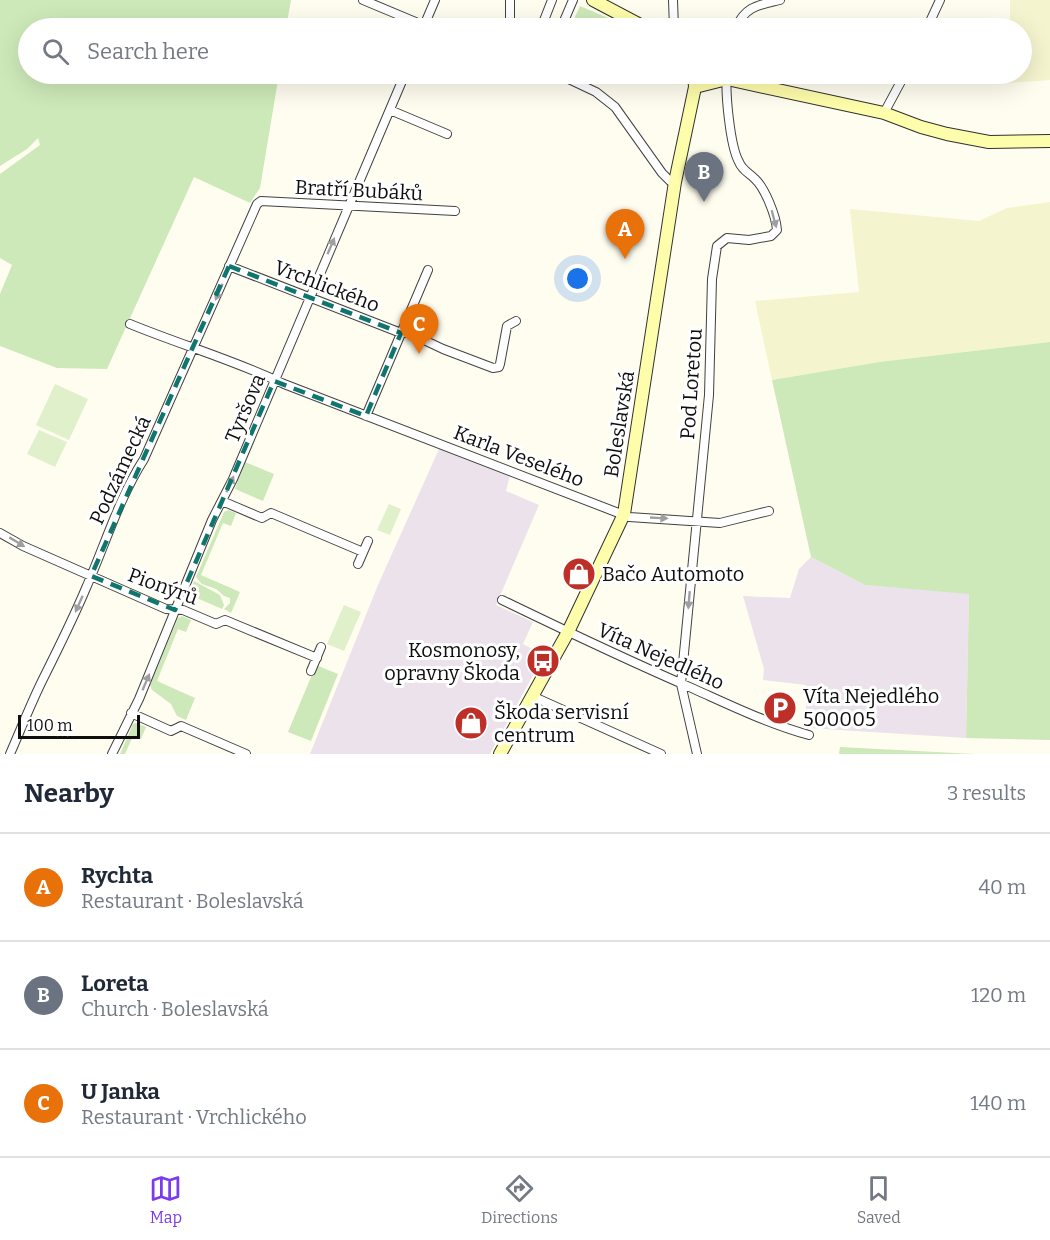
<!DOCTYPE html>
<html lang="en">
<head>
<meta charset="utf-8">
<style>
  :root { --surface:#fff; --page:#f2f2f3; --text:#1f2937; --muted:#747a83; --line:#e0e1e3; --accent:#7c3aed }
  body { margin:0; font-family:Bitter,serif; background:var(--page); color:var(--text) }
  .scale { position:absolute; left:18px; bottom:15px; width:122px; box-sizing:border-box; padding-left:6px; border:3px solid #0e0e0e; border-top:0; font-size:16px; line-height:21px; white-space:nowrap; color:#0e0e0e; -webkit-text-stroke:4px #fff; paint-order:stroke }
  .you { position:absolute; left:578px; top:279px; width:21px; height:21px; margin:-15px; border:4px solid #fff; border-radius:50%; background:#1a73e8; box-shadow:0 0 0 9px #1a73e833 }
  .badge { display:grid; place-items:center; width:39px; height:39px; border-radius:50%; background:var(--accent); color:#fff; font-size:20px; font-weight:700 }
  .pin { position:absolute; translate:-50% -50px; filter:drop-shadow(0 2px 3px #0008) }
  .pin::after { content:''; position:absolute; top:32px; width:21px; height:18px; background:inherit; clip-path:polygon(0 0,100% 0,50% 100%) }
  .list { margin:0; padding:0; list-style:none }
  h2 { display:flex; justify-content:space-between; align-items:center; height:78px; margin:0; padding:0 24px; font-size:26px }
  h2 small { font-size:20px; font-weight:400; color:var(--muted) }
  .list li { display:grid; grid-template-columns:39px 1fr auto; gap:18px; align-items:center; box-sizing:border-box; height:108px; padding:0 24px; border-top:2px solid var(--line) }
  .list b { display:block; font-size:22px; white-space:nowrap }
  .list p { margin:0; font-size:20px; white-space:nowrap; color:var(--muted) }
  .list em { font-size:20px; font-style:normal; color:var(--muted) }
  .icon { flex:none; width:33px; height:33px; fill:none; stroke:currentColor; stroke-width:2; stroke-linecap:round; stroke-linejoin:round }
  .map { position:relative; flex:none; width:1050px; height:754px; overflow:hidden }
  .search { position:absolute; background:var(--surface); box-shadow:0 6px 24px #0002; left:18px; right:18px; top:18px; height:66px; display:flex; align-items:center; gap:15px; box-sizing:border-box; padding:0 21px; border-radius:33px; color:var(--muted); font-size:22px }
  .sheet { height:402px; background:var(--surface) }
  nav { display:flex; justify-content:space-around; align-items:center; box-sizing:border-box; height:84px; border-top:2px solid var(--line); background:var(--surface); font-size:16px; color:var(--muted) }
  nav a { display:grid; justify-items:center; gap:3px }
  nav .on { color:var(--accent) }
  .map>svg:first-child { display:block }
  .industrial { fill:#ece2ec }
  .farmland { fill:#f4f4cf }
  .green { fill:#cde9b9 }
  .pitch { fill:#dff0cb }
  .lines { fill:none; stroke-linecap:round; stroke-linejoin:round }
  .street-casing { stroke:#414141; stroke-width:10 }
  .secondary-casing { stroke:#303030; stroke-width:14 }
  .street { stroke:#fff; stroke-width:8 }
  .secondary { stroke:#fefdab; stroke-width:12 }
  .oneway { fill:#9f9f9f }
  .marked { fill:none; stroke:#0f766e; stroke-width:4.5; stroke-dasharray:12 8; stroke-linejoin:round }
  .labels { text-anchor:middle; stroke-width:6; stroke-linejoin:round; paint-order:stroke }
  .street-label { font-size:20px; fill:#0e0e0e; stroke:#fff }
  .poi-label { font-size:20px; fill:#0e0e0e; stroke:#fff; text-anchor:start }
</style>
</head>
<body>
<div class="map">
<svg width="1050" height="754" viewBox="0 0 1050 754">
  <rect width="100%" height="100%" fill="#fffdef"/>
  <!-- industrial -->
  <path class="industrial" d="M439,449l71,26 -4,16 33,14 -43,100 37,17 -10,22 21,11 -54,99h-180l68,-169z
    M811,557l54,28 104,8 -3,145 -158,-10 -2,-4v-39l-43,-5 1,-11 -21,-73 47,2 9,-29z"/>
  <!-- farmland -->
  <path class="farmland" d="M1010,0h40v80l-41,3v-9h13v-46h-12z
    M1050,202v140l-171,20 -107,18 -17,-79 104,-9 -9,-83 129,12 28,-13z"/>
  <!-- green -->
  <path class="green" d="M0,0h291l-5,28h-258v46h251l-19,114 -10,15 -56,-26 -87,192 -50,-1 -57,-22v-52l12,-29 -12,-7v-84l40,-29 -2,-7 -11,11 -27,17z
    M580,6l52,22h-62z
    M1050,342v398l-84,-2 3,-144 -104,-9 -54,-28 -39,-177 107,-18z
    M245,462l29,12 -11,27 -28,-12z
    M228,510l8,3 -5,13 -8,-3 -22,52 39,17 -9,21 -7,-4 6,-6v-5l-6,-2 -8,-7 -14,-5 -6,-7 28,-65z
    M194,581l26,14 4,10 -2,4 -32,-14v-3z
    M182,616l9,4 -5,12 -8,-3 -21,52 38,17 -9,22 -9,-4 -6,-12 -19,-14 -2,-5 28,-67z
    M316,665l22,9 -27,67 -23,-9z
    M136,723l10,4 -5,12 -8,-3 -8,18h-5l13,-30z
    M840,747l134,7h-135z"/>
  <!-- pitch -->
  <path class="pitch" d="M55,384l33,15 -19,41 -33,-15z
    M39,430l28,12 -12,25 -28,-13z
    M389,504l12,5 -11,26 -13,-5z
    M344,605l17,7 -17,39 -17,-7z"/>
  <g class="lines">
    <!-- street casing -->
    <g class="street-casing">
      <path id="street" d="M363,0l67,28
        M673,0l1,28
        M423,28l12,-28
        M510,28v-28
        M541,28l11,-28
        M561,28l12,-28
        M736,28c9,-22 23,-23 44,-28
        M927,28l13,-28
        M558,74l38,18 19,15 47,66 8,8 5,1
        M390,110l57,24
        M884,113l21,-39
        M229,266l172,67h8l34,16 50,19 6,-1 1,-3 7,-38 9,-5
        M130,324c51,21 104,36 154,60l345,133 91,6 49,-12
        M366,416l62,-146
        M222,501l40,17 9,-5 92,39
        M0,533l23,13 143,63 17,1 33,14 9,-4 92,38
        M358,564l10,-23
        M502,600c64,31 127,61 192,89 38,17 75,35 115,46
        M311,671l10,-24
        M532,696l129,58
        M131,713l40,18 10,-5 65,28
        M10,754c11,-25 21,-51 33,-75 15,-30 30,-60 43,-91 19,-43 33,-90 58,-129l113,-255 4,-3 194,10
        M112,754l27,-55 73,-179 21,-41 172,-405
        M697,754l-16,-70 28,-289 3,-116 5,-33 10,-8 22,2 22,-4 6,-6c-1,-14 -12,-42 -22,-51 -6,-6 -13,-9 -16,-17 -9,-16 -14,-70 -12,-88"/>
    </g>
    <!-- secondary casing -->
    <g class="secondary-casing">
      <path id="secondary" d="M593,0l53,28
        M717,74l10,5 157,34 37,14 26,7 42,8 61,-1
        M695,87l32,-8
        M500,754l68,-122 56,-118 51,-332 20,-95 -1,-13"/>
    </g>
    <!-- street -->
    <use href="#street" class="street"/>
    <!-- secondary -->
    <use href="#secondary" class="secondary"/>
  </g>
  <!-- one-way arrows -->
  <defs><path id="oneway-solid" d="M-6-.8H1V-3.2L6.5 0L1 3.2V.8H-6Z" transform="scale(1.5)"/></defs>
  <g class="oneway">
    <use href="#oneway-solid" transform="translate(774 219) rotate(75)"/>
    <use href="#oneway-solid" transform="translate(331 246) rotate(-67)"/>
    <use href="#oneway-solid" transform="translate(219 292) rotate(114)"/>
    <use href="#oneway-solid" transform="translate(230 484) rotate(-65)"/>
    <use href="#oneway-solid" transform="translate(659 518) rotate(3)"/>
    <use href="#oneway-solid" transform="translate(17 542) rotate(31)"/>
    <use href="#oneway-solid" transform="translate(689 600) rotate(95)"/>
    <use href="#oneway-solid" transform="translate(79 604) rotate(114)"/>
    <use href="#oneway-solid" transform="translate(146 682) rotate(-67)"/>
  </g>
  <!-- marked area -->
  <path class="marked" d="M229,266l172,67 -35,83 -92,-35 -99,229 -84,-34z"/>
  <!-- icons -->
  <defs>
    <g id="shop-disc" transform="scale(1.725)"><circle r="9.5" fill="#bd2f27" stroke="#fff"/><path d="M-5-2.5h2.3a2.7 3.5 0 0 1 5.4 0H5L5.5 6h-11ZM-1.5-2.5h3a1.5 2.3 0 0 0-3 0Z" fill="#fff"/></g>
    <g id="bus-disc" transform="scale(1.725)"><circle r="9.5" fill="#bd2f27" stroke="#fff"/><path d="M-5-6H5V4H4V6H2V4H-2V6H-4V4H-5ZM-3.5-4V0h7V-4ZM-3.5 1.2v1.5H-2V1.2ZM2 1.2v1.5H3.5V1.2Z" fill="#fff"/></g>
    <g id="parking-disc" transform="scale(1.725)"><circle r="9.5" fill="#bd2f27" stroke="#fff"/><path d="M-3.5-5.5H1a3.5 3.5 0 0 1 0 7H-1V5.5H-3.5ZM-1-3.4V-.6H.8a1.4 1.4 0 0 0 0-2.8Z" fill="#fff"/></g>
  </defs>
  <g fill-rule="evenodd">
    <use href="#shop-disc" x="579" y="574"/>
    <use href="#bus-disc" x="543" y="661"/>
    <use href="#parking-disc" x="780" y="708"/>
    <use href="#shop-disc" x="471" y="723"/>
  </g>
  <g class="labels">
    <!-- street labels -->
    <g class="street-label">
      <text transform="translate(359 190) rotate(3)" y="7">Bratří Bubáků</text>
      <text transform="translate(327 286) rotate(21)" y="7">Vrchlického</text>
      <text transform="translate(691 384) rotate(-86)" y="7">Pod Loretou</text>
      <text transform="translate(245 408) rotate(-67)" y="7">Tyršova</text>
      <text transform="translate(619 424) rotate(-81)" y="7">Boleslavská</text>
      <text transform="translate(519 456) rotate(21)" y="7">Karla Veselého</text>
      <text transform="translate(120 470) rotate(-65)" y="7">Podzámecká</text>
      <text transform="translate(163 586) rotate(20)" y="7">Pionýrů</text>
      <text transform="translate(661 656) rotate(24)" y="7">Víta Nejedlého</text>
    </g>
    <!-- poi labels -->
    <g class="poi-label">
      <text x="602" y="581">Bačo Automoto</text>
      <text x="520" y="657" text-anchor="end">Kosmonosy,<tspan x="520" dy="23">opravny Škoda</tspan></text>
      <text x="803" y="703">Víta Nejedlého<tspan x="803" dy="23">500005</tspan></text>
      <text x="494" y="719">Škoda servisní<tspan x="494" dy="23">centrum</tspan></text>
    </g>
  </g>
</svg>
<div class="scale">100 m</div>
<div class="you"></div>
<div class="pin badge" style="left:625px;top:259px;background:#e8710a">A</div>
<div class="pin badge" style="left:704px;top:202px;background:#6b7280">B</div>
<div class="pin badge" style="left:419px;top:354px;background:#e8710a">C</div>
<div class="search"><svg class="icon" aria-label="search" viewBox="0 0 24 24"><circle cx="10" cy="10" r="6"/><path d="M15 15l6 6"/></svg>Search here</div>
</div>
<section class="sheet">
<h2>Nearby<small>3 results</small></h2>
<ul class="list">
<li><span class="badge" style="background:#e8710a">A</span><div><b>Rychta</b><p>Restaurant · Boleslavská</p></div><em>40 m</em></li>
<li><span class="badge" style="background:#6b7280">B</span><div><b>Loreta</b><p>Church · Boleslavská</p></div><em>120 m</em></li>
<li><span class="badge" style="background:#e8710a">C</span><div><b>U Janka</b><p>Restaurant · Vrchlického</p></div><em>140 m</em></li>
</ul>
</section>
<nav>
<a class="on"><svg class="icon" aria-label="map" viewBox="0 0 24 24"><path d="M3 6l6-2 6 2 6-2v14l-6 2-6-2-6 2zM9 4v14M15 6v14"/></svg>Map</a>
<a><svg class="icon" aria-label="directions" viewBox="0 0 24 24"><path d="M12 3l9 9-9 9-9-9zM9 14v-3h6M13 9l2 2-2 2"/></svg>Directions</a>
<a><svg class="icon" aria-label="saved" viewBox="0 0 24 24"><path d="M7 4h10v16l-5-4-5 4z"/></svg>Saved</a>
</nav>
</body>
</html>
